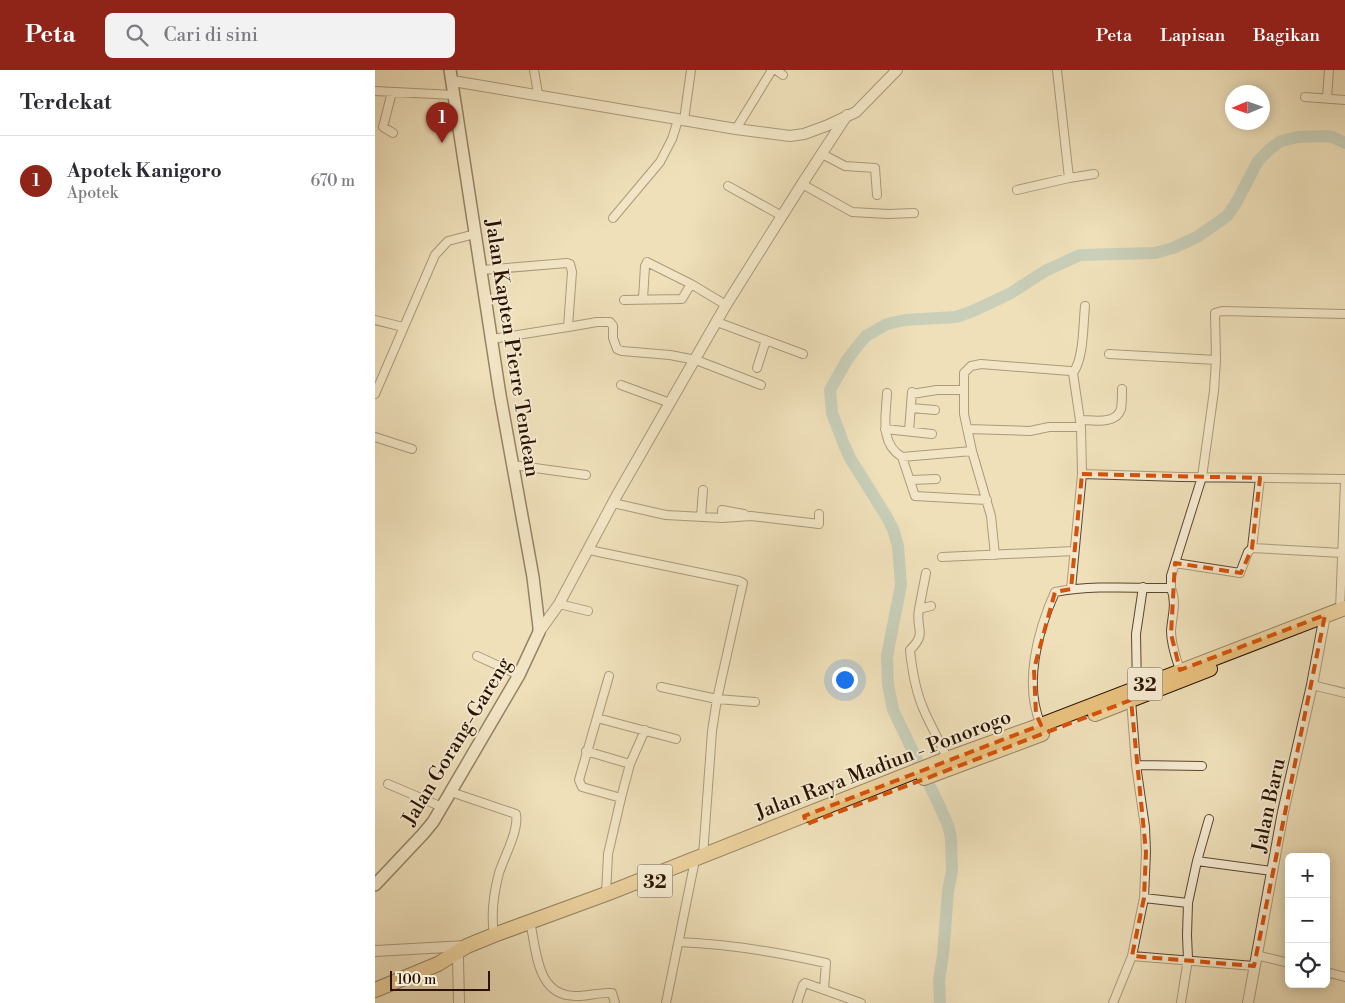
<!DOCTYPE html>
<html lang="id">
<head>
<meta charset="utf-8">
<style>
  :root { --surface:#fff; --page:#f2f2f3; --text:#2b2b33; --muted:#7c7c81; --line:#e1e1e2; --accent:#8f2418 }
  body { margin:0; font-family:"Libre Bodoni",serif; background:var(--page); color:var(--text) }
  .controls { position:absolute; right:15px; bottom:15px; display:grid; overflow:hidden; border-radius:8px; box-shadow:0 2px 12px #0003 }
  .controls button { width:45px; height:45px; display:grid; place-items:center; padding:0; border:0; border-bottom:1px solid var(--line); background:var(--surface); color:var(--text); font:25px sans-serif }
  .compass { position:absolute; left:850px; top:15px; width:45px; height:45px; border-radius:50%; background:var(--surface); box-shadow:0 2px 12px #0003; rotate:268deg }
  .scale { position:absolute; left:15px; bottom:12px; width:100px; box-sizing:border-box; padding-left:5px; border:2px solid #2a1301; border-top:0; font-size:14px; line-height:18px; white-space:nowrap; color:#2a1301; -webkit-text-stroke:4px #f5ebd2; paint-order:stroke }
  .you { position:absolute; left:469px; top:609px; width:18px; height:18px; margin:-12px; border:4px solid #fff; border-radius:50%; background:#1a73e8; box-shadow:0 0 0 8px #1a73e833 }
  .badge { display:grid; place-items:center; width:32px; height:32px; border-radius:50%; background:var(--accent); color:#fff; font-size:16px; font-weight:700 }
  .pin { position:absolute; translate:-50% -41px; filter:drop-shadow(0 1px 2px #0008) }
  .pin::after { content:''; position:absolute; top:26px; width:18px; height:15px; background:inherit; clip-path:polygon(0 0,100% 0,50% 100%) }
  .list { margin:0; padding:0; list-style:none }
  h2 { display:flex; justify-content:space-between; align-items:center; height:65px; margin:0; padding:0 20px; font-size:21px }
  h2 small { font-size:16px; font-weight:400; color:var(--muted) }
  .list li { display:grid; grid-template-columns:32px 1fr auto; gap:15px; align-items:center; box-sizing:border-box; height:90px; padding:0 20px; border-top:1px solid var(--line) }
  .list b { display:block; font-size:19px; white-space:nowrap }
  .list p { margin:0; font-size:16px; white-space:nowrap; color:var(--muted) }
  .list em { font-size:16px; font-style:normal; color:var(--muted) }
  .icon { flex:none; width:28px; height:28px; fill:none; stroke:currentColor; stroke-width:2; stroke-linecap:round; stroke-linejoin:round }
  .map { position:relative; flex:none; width:970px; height:933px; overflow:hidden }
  header { display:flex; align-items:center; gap:30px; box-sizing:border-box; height:70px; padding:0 25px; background:var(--accent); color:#fff }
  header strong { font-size:24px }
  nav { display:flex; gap:28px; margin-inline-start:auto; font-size:18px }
  .search { width:350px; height:45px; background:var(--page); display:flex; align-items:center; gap:12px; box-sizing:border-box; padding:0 18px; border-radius:8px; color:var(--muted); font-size:19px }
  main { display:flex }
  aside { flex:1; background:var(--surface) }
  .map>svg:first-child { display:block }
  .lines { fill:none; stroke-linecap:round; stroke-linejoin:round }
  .river { stroke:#9cbbb8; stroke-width:12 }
  .minor-casing { stroke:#5b462f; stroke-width:10 }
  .tertiary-casing { stroke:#5b462f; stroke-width:12 }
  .secondary-casing { stroke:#2a1301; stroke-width:14 }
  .trunk-casing { stroke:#2a1301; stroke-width:16 }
  .minor { stroke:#f5ebd2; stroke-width:8 }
  .tertiary { stroke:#f5ebd2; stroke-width:10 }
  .secondary { stroke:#f5ebd2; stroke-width:11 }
  .trunk { stroke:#e8c07d; stroke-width:14 }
  .marked { fill:none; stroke:#d5520b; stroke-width:4; stroke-dasharray:10 6; stroke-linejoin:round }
  .labels { text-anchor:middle; stroke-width:4; stroke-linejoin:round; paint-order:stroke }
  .shield { fill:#f5ebd2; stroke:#675440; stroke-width:1 }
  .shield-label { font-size:19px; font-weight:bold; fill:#2a1301 }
  .street-label { font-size:20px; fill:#2a1301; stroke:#f5ebd2 }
</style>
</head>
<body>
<header>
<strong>Peta</strong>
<div class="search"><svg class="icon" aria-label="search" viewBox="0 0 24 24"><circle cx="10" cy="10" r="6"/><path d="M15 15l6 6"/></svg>Cari di sini</div>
<nav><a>Peta</a><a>Lapisan</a><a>Bagikan</a></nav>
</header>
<main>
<aside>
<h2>Terdekat<small></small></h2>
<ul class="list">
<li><span class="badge">1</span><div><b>Apotek Kanigoro</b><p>Apotek</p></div><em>670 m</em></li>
</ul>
</aside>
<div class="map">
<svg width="970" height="933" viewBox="0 0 970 933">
  <rect width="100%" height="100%" fill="#efe0ba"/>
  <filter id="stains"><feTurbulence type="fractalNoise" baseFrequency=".004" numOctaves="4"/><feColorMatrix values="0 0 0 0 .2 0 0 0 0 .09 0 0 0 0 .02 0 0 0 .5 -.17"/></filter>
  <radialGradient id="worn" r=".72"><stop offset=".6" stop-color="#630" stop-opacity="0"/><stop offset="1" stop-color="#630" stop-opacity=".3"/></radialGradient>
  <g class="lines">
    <!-- river -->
    <path class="river" d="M565,933l-1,-23 4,-25 5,-64 4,-20 -1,-34 -3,-12 -9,-20 -46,-95 -5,-26 -1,-28 14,-71 -3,-39 -5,-17 -8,-15 -35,-56 -7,-16 -11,-29 -2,-23 17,-30 9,-12 10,-12 21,-12 18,-4 51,-3 17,-6 38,-18 34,-22 35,-16 75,-2 18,-5 24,-11 30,-21 9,-13 22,-42 12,-12 11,-8 17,-4 27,-1 8,1 12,6"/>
    <!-- minor casing -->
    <g class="minor-casing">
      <path id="minor" d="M159,0l4,24
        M401,0l7,5
        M682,0l12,108
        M0,21l79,4
        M17,22l-9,35 10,6
        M930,27l40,3
        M952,28l2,-28
        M309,50l7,-50
        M361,59l36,-59
        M447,84l23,12 30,2 2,27
        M427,114l50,28 36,2 26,-1
        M353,116l54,30
        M642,120l52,-12 25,-4
        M238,148l47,-56 12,-23 6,-19
        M107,200l85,-7 3,1 2,8 -4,55 29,-5h13l3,4v12l4,11 5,2 48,4 26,5 65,25
        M268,229l2,-33 2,-4 44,22 35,21
        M249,230l58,-1 9,-15
        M0,250l28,7
        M342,252l86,32
        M117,269l76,-12
        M734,284l107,6
        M382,298l9,-28
        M698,303c11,-15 10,-48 12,-67
        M246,315l49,18
        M512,323c-1,23 -8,50 15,64l70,-6
        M0,324l60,-139 13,-14 27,-7
        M537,324l25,-4h27
        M536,338l24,2
        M705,350c13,0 36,5 41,-11 1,-6 1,-14 1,-20
        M510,359l47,5
        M592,359l63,2 19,-4h32
        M534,361l3,-39
        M0,367l37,12
        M527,387l13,39 72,4
        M138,395l73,10
        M707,404l99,3 164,2
        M536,410l25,-1
        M238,433l53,12 56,3 29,-2 68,8v-10
        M326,447l2,-27
        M347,448v-8l22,4
        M877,478l8,-70
        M214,480l150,31 4,2 -26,116 -5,32 -9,125
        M620,485l-4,-39 -19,-65 -8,-37v-41l7,-7 10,-2 89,7 3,2
        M567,487l132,-6
        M800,493l65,10 8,-21 4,-4 90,5
        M796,518c6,15 1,28 0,43 0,14 5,27 9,39
        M696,519l11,-115 -1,-47 -8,-54
        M184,534l29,7
        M556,536l-12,3c-4,21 9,23 -9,41 2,20 5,39 13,58 7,17 17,33 24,50
        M544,539l7,-36
        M965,540l5,-128
        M102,586l42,19
        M234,606l-30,104 3,7 39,11
        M937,615l33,8
        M286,617l56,12 38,3
        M762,619l-1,-55 7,-47
        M222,648l79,21
        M666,655c-18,-41 -3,-95 14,-133 38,-7 78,-4 116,-4v-12l4,-13 27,-86 12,-86 2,-31 -1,-47 7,-2 123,3
        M211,681l44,13
        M761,695l66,1
        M13,714l54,23
        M76,722l65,22c3,17 -12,43 -17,59 -5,19 -8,43 -5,62
        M822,791l12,-42
        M231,824l2,-40 13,-56 9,-34 15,-34
        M769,828l44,5
        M155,852c7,29 6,75 47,74 11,0 23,-4 35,-3l3,10
        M304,872c50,2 98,10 147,21l-2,26
        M881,885l33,8
        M757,886l122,10
        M951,902l19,5
        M291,933l28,-138
        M422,933l6,-18 2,-2 56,20
        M738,933l19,-47 12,-58 2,-46 -1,-25 -9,-62 -5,-65
        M806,933l7,-44 -1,-24 1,-32 9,-42 75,10"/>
    </g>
    <!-- tertiary casing -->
    <g class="tertiary-casing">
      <path id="tertiary" d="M78,11l283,48 54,7 14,-2 22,-8 30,-14 41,-42
        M164,562l20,-28 58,-109 109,-190 76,-121 45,-69
        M0,881l91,-5
        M83,889l1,44
        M873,933l35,-191 29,-127 13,-70"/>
    </g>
    <!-- secondary casing -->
    <g class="secondary-casing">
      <path id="secondary" d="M0,815l48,-51 10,-12 86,-147 20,-43v-5l-6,-50 -33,-182 -50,-325"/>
    </g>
    <!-- trunk casing -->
    <g class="trunk-casing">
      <path id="trunk" d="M720,644l115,-45
        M549,708l118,-44
        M0,920l63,-26 29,-18 27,-11 112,-41 338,-134 97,-35 304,-117"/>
    </g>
    <!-- minor -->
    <use href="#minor" class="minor"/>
    <!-- tertiary -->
    <use href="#tertiary" class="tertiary"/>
    <!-- secondary -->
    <use href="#secondary" class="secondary"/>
    <!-- trunk -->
    <use href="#trunk" class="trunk"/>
  </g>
  <!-- marked area -->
  <path d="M0 0H970V933H0ZM707,404l178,4 -8,70 -11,25 -66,-10 -4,71 9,36 145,-55 -71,351 -122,-10 12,-58 2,-46 -15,-152 -324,124 -3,-8 237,-91 -5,-11 -2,-45 21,-77 16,-3z" fill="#efe0ba" fill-opacity=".55" fill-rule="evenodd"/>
  <path class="marked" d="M707,404l178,4 -8,70 -11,25 -66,-10 -4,71 9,36 145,-55 -71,351 -122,-10 12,-58 2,-46 -15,-152 -324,124 -3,-8 237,-91 -5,-11 -2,-45 21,-77 16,-3z"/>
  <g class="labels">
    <!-- shield labels -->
    <g class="shield">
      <rect x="752.5" y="597.5" width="35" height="33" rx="4"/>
      <rect x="262.5" y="794.5" width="35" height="33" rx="4"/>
    </g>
    <g class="shield-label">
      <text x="770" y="621">32</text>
      <text x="280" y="818">32</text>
    </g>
    <!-- street labels -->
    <g class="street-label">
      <text transform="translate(138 278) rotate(81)" y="7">Jalan Kapten Pierre Tendean</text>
      <text transform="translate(81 671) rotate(-59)" y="7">Jalan Gorang-Gareng</text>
      <text transform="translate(508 694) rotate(-21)" y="7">Jalan Raya Madiun - Ponorogo</text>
      <text transform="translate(893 735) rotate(-78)" y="7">Jalan Baru</text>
    </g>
  </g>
  <rect width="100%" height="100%" filter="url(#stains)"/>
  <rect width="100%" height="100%" fill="url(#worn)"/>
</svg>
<div class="controls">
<button>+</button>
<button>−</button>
<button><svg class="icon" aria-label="locate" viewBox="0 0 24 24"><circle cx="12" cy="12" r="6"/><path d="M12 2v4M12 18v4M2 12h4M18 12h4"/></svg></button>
</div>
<svg class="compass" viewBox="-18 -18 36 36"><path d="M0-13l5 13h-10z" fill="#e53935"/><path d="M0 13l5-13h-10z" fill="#7c7c81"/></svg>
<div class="scale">100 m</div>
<div class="you"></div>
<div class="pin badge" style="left:67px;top:73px">1</div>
</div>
</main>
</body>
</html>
